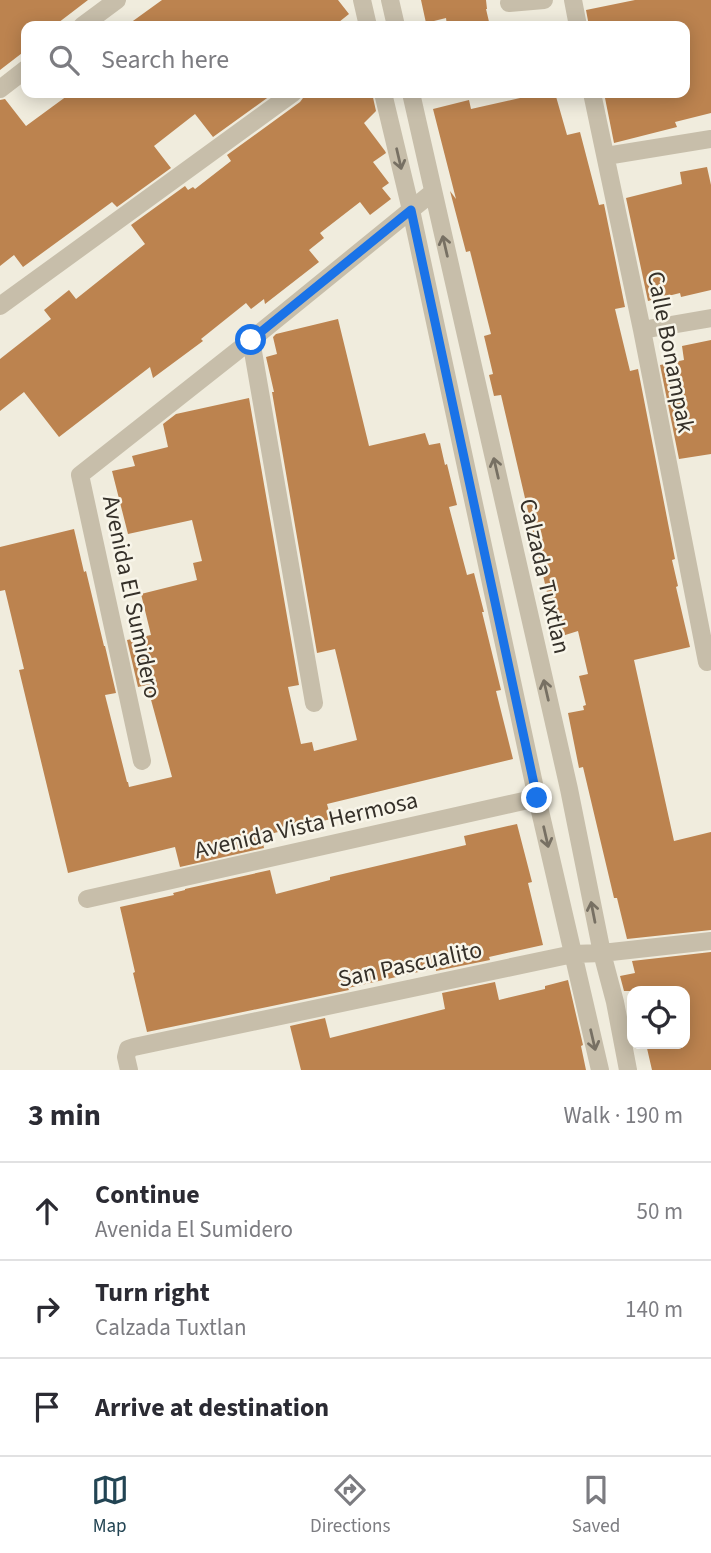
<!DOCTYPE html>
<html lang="en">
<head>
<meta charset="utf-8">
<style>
  :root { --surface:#fff; --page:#f7f7f7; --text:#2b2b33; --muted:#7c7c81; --line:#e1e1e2; --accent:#224453 }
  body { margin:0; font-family:"Source Sans 3",sans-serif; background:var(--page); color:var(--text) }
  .controls { position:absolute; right:21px; bottom:21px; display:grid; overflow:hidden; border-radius:14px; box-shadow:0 4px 18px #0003 }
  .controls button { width:63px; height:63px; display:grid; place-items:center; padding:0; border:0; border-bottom:2px solid var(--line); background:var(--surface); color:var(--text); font:35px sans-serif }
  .stop { position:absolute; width:21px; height:21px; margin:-16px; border:5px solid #1a73e8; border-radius:50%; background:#fff }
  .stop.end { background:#1a73e8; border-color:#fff; box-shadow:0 2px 7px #0008 }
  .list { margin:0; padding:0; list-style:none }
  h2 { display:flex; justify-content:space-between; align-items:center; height:91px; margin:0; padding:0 28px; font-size:30px }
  h2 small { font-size:23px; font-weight:400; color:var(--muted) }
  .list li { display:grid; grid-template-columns:46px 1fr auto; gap:21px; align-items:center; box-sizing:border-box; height:98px; padding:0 28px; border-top:2px solid var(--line) }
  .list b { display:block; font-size:26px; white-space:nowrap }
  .list p { margin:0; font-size:23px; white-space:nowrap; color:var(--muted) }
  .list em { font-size:23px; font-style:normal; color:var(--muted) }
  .icon { flex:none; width:38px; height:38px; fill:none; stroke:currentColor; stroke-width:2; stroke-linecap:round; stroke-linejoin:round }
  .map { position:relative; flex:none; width:711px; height:1070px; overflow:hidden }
  .search { position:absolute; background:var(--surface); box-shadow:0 4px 18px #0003; left:21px; right:21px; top:21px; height:77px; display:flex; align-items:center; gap:18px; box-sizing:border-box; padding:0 24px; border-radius:14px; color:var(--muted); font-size:26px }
  .sheet { height:385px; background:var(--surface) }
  nav { display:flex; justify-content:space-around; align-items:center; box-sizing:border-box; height:98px; border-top:2px solid var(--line); background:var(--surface); font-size:19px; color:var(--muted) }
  nav a { display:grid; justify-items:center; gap:4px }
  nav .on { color:var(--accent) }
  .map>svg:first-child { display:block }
  .building { fill:#bc834f }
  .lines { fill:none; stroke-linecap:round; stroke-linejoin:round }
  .minor { stroke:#c7beaa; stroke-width:18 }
  .oneway { stroke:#777063 }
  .route { stroke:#1a73e8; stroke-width:9 }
  .labels { text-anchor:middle; stroke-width:5; stroke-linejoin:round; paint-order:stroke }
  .street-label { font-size:24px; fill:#353029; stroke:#f8f5e9 }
</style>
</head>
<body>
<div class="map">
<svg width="711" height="1070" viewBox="0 0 711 1070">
  <rect width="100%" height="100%" fill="#f0ecdd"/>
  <!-- building -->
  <path class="building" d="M0,0h88l-34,26h-28v24l-26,20z
    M162,0h176l11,14 -15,12h-208z
    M421,0h65l1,9h-1l4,17h-43l-1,-8 -20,5z
    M635,0h76v113l-36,9 2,5 -63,16 -10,-50h81v-67h-96l-3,-16z
    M71,93h203l-61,44 -18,-23 -41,32 17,22 -54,39 -5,-5 -89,65 -9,-12 -14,11v-166l5,-1 21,27z
    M304,93h68l4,18 -12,12 21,28 1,2 -13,9 16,21 -7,5 9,11 -21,16 -10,-13 -40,31 4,5 -15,12 10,12 -54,42 -1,-5 -13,10 -5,-6 -45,36 2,2 -50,37 -3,-11 -91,70 -35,-45 -24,19v-52l51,-40 -7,-9 25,-20 7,9 69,-55 -14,-19 54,-39 3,4 5,-3 2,2 36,-28 -4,-6 73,-53 3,-4z
    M528,93h27l12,42 13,-3 19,73 5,-1 21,103 -10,2 15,62 8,-2 37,190 -3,1 6,26 -2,1 14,60 -56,13 40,181 37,-9v98l-84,9 -10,-41h-3l-31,-131 -4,1 -11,-55 16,-3 -1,-4 3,-1 -7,-29 9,-2 -10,-43 -16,5 -5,-23 -5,1 -51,-219 -7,1 -5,-21 4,-1 -9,-38 7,-2 -21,-83 -4,1 -16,-61 6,8 -23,-90 36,-9 2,9 58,-13z
    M707,167l4,18v105l-30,7 -1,-4 -32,8 -22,-103 56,-14 -2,-12z
    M338,319l31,127 56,-13 4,12 11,-2 5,22 2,-1 10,41 -8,2 18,68 7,-2 10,39h-2l19,78 -5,1 17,68 -186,45 4,15 -65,16v2l-4,1 2,10 -84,19 -5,-20 -107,26 -49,-203 5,-1 -19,-79 -5,1v-44l74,-18 10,43 2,-1 18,75h1l11,47 -11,2 22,87h1l1,5 43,-10 -25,-92 -9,2 -11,-47 24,-5 -10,-41 56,-14 -4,-17 9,-2 -10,-41 -64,14 -16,-63 23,-5 -3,-10 36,-9 -5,-23 13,-10 73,-16 50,287 -11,2 13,57 11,-2 2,9 43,-11 -22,-91 -18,4 -45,-261h2l-8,-35 11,-3 -4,-17 3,-3z
    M711,340v114l-32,5 -19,-94 24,-5 -2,-14z
    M517,824l15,58 -4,1 15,62 -54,12 1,3 -54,11v-3l-88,20 1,2 -202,42 -14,-59 2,-1 -15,-65 54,-12 -1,-2 12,-3v-1l85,-19 6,24 54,-14v-3l136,-32 -2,-9z
    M711,952v118h-59l-6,-26h39v-53h-61l-4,-15 15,-3 -3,-12z
    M568,980l15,65 -2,1 5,24h-285l-11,-44 35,-8 5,20 115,-29 -3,-16 53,-11 4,18 46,-11v-3z"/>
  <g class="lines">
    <!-- minor -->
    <path class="minor" d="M362,0l6,26
      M390,0l6,26
      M573,0l5,26
      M509,3l35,-3
      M82,26l35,-26
      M0,89l26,-20
      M383,93l28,117 126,588 63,272
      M411,93l158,696 33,164 13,49 13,68
      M592,93l50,237 65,332
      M606,156l105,-17
      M0,306l293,-213
      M642,330l69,-12
      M251,340l63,363
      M142,761l-62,-286 171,-135 182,-148
      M87,899l450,-101
      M129,1070l-3,-13 2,-8 6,-2 439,-93 29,-1 109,-12"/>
  </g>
  <!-- one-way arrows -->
  <defs><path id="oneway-shaft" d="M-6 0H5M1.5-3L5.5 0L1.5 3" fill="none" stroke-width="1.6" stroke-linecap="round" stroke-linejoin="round" transform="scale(1.75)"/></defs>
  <g class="oneway">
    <use href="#oneway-shaft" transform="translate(399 159) rotate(77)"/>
    <use href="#oneway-shaft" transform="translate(445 246) rotate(-103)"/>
    <use href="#oneway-shaft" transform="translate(496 468) rotate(-103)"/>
    <use href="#oneway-shaft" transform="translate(546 690) rotate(-103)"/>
    <use href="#oneway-shaft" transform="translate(546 837) rotate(77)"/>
    <use href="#oneway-shaft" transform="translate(593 912) rotate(-101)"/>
    <use href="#oneway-shaft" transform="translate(593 1040) rotate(77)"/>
  </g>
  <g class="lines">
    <!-- route -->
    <path class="route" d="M251,340l160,-130 126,588"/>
  </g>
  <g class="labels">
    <!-- street labels -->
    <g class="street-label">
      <text transform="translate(671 352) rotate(79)" y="8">Calle Bonampak</text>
      <text transform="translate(545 576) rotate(77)" y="8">Calzada Tuxtlan</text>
      <text transform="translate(132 597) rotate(78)" y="8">Avenida El Sumidero</text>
      <text transform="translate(306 825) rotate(-13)" y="8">Avenida Vista Hermosa</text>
      <text transform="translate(410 964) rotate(-12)" y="8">San Pascualito</text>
    </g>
  </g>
</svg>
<div class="controls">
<button><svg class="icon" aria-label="locate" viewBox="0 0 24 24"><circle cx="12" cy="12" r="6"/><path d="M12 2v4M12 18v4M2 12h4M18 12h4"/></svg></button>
</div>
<div class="stop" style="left:251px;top:340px"></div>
<div class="stop end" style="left:537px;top:798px"></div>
<div class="search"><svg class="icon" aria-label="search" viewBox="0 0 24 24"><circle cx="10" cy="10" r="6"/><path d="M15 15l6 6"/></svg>Search here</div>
</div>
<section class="sheet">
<h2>3 min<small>Walk · 190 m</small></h2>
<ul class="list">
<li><svg class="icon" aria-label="ahead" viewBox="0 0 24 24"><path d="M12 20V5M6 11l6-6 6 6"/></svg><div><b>Continue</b><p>Avenida El Sumidero</p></div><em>50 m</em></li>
<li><svg class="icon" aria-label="right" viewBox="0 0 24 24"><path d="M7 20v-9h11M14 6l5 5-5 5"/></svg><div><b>Turn right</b><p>Calzada Tuxtlan</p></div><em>140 m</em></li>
<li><svg class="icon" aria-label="arrive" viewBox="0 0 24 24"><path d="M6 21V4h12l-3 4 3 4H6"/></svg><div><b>Arrive at destination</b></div></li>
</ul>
</section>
<nav>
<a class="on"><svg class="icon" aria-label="map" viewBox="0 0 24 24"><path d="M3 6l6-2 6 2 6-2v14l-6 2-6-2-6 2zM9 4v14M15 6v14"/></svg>Map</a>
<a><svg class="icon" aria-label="directions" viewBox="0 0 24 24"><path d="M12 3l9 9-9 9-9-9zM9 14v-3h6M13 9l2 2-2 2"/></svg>Directions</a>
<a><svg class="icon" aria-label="saved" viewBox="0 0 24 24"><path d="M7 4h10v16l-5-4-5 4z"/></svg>Saved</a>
</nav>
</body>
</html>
